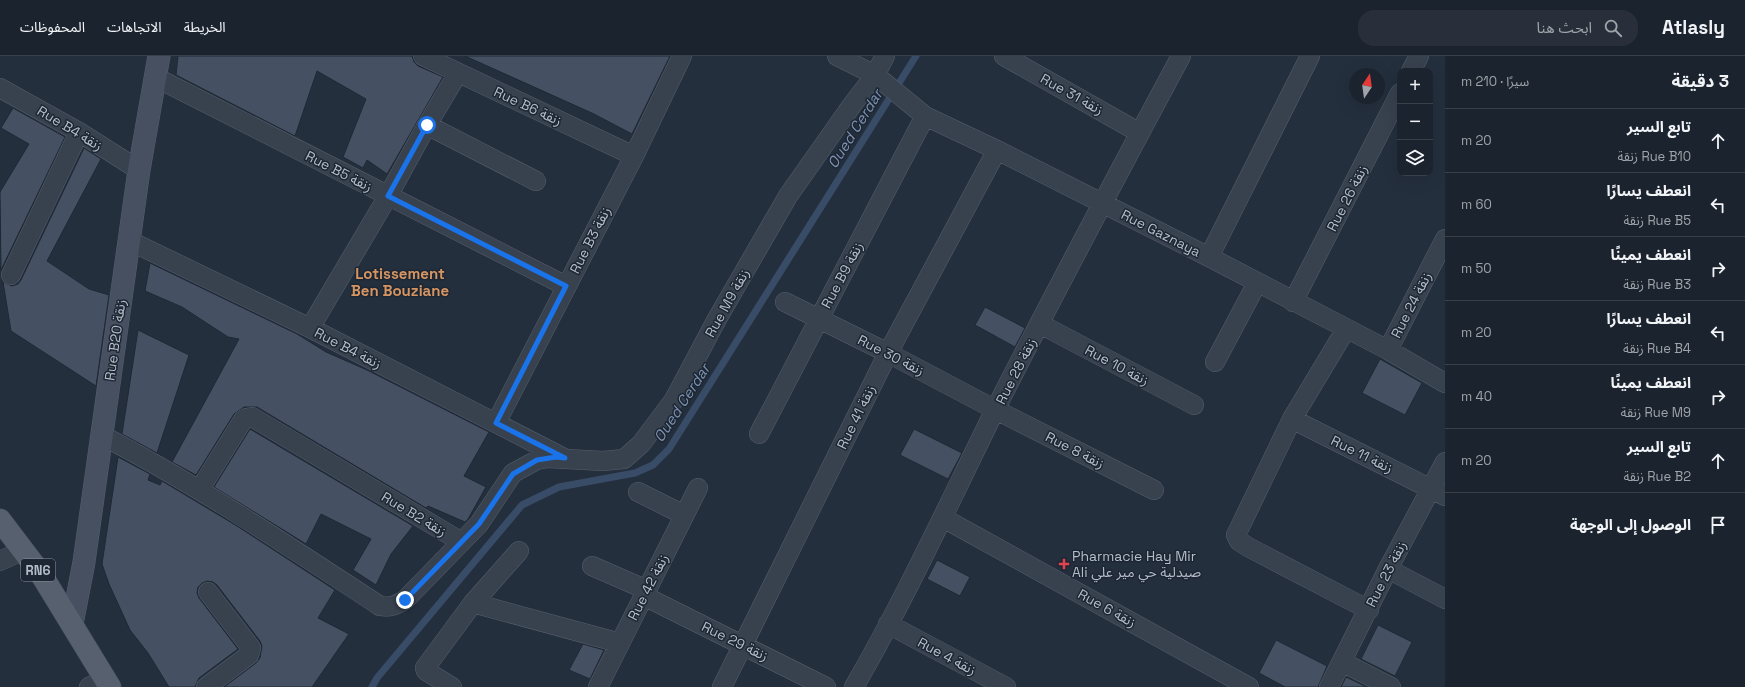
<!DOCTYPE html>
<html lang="ar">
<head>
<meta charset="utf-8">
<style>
  :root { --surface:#1b232e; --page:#282f3a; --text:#f1f3f6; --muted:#a0a4aa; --line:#39404a }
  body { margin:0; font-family:"Space Grotesk","Noto Sans Arabic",sans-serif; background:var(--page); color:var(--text); direction:rtl }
  .controls { position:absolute; right:12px; top:12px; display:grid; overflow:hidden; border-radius:8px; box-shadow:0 4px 16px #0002 }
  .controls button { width:36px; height:36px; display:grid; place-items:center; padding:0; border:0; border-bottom:1px solid var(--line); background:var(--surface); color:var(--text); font:20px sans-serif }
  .compass { position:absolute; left:1349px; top:12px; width:36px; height:36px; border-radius:50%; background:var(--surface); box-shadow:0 4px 16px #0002; rotate:13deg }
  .stop { position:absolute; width:12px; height:12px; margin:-9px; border:3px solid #1a73e8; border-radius:50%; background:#fff }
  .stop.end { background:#1a73e8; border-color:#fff; box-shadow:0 1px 4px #0008 }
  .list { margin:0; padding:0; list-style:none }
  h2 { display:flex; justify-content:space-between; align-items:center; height:52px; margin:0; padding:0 16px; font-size:17px }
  h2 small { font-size:13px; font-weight:400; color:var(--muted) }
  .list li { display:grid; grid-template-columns:26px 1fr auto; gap:12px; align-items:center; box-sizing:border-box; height:64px; padding:0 16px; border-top:1px solid var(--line) }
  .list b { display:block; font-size:15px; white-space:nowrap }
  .list p { margin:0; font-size:13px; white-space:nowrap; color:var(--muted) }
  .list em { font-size:13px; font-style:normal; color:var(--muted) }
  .icon { flex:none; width:22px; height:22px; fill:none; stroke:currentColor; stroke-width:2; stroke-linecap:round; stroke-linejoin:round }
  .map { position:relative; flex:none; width:1445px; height:631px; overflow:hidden; direction:ltr }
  header { display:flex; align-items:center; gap:24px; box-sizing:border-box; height:56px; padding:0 20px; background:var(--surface); border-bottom:1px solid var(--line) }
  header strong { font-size:19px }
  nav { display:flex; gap:22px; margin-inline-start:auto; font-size:14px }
  .search { width:280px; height:36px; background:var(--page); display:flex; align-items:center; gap:10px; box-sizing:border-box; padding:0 14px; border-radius:16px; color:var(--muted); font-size:15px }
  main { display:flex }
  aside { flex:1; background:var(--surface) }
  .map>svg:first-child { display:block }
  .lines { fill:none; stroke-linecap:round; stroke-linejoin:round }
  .stream { stroke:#394c67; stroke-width:7 }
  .building { fill:#455162; stroke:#1f2835 }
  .street-casing { stroke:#565f6c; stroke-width:20 }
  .secondary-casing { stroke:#565f6c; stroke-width:23 }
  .primary-casing { stroke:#414a57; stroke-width:23 }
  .street { stroke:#38414e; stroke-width:19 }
  .secondary { stroke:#465061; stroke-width:22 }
  .primary { stroke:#56606e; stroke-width:22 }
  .route { stroke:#1a73e8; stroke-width:5 }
  .health-dot { fill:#e0444e; stroke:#1d2633; stroke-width:1.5 }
  .labels { text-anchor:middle; stroke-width:3; stroke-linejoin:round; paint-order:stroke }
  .shield { fill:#1d2633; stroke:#878f9c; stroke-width:1 }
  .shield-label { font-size:13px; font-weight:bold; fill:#b4bcc9 }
  .street-label { font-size:14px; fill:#b4bcc9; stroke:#1d2633 }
  .poi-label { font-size:14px; fill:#b4bcc9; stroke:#1d2633; text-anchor:start }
  .water-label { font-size:15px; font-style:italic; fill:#7c92b1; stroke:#1d2633 }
  .neighbourhood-label { font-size:15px; font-weight:bold; fill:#d59563; stroke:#1d2633 }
</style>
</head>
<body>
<header>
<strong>Atlasly</strong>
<div class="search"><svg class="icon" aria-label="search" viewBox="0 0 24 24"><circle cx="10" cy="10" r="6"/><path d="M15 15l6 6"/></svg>ابحث هنا</div>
<nav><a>الخريطة</a><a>الاتجاهات</a><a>المحفوظات</a></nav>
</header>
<main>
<aside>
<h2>3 دقيقة<small>سيرًا · 210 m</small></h2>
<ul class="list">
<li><svg class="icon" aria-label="ahead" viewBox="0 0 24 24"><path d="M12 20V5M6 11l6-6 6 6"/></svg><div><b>تابع السير</b><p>Rue B10 زنقة</p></div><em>20 m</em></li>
<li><svg class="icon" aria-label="left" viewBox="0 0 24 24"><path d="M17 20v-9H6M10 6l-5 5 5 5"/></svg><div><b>انعطف يسارًا</b><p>Rue B5 زنقة</p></div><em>60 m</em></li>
<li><svg class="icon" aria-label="right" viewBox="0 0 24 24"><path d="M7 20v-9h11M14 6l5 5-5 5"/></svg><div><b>انعطف يمينًا</b><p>Rue B3 زنقة</p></div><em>50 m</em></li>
<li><svg class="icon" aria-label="left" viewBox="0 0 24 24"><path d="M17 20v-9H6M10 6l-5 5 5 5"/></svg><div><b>انعطف يسارًا</b><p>Rue B4 زنقة</p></div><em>20 m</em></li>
<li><svg class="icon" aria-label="right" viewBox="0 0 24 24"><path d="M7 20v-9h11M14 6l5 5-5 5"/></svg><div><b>انعطف يمينًا</b><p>Rue M9 زنقة</p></div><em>40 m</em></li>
<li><svg class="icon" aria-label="ahead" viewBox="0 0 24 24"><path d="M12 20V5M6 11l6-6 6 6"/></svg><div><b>تابع السير</b><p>Rue B2 زنقة</p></div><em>20 m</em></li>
<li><svg class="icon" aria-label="arrive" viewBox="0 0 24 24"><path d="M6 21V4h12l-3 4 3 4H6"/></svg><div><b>الوصول إلى الوجهة</b></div></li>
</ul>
</aside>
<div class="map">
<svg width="1445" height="631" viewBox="0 0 1445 631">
  <rect width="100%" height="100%" fill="#242f3e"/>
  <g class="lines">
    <!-- stream -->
    <path class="stream" d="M372,631l5,-9 145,-173 37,-18 76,-14 18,-8 16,-16 247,-393"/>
  </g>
  <!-- building -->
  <path class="building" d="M178,0h234l2,6 4,4 25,11 -56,97 -20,-14 -4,8 -20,-11 23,-58 -49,-28 -22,65 -119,-61z
    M465,0h205l-38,78 -38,-20z
    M13,52l52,29 -64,133 -1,-78 29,-48 -28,-16z
    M84,92l17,11 -54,102 42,28 20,6 -13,91 -85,-55 -8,-49 9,4 6,-2 3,-4z
    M150,207l147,71 29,18 41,18 122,62 -25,44 22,11 -18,32 -3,3 -37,-16 -2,2 -169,-101h-13l-10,7 -38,61 -24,-13 67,-123 -11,-2 -46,-30 -37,-16z
    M985,251l40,21 -10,19 -40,-22z
    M138,274l51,25 -32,98 -35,-19z
    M1380,303l42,24 -17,32 -43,-22z
    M250,373l163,97 -22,28 -15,31 -23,-15 18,-31 -50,-25 -15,30 -92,-57z
    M914,373l48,24 -14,26 -48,-24z
    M118,401l32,17 -2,6 12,5 2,-4 75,45 98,64 -17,28 31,16 -37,53h-88l32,-24 4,-5 2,-12 -2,-5 -43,-56 -4,-3 -6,-1 -5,2 -4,4 -1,6 2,5 39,51 -39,29 -4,9h-26l-21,-34 -18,-23 -21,-46 -7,-20z
    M937,504l33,17 -10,19 -33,-17z
    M1378,569l34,17 -17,34 -34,-17z
    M1276,584l51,26 -9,21h-33l-26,-14z
    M583,588l21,6 -14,29 -21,-9z
    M1346,621l21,10h-26z"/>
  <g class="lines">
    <!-- street casing -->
    <g class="street-casing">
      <path id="street" d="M423,0l211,100
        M837,0l38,19 50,41 72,34 212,107 179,93 57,33
        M1004,0l136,77
        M1411,15l8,-15
        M155,21l411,209
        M0,32l79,44 60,38
        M427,69l109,56
        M130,185l180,87 254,130
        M1209,201l101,-201
        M11,219l68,-143
        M785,246l103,51 108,57 158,80
        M1293,246l107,-209
        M1040,268l154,81
        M310,272l78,-132 39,-71 31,-52
        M1346,273l-54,90 -56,116 3,6 9,6 121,63
        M1388,294l57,-111
        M1215,306l42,-79
        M1292,363l153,77
        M496,367l138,-267 48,-100
        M759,378l166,-318
        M101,379c97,50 187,111 279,171 10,2 16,-1 25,-6l74,-76 34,-51 24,-13 10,-2 56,3 21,-2 17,-15 33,-44 43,-81 71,-123 64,-91 23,-30 10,-19
        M200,433l43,-69 3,-2 6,-1 208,124
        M638,436l46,23
        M943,462l306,169
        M0,505l24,-11
        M592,510l55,24
        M1388,513l57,30
        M644,540l182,91
        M473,547l147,40
        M888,568l118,63
        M1342,606l49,25
        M89,631l16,-8
        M206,631l43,-32 2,-7 -43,-56
        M452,631l-26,-16 -1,-3 48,-65 46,-52
        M598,631l100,-199
        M722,631l166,-334 109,-203
        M854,631c52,-90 95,-184 141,-277 60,-119 123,-236 186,-354
        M1329,631l59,-118 57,-107"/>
    </g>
    <!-- secondary casing -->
    <g class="secondary-casing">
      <path id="secondary" d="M72,568l12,-62 55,-392 20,-114"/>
    </g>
    <!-- primary casing -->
    <g class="primary-casing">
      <path id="primary" d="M0,464l41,54 69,113"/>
    </g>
    <!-- street -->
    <use href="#street" class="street"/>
    <!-- secondary -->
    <use href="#secondary" class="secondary"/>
    <!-- primary -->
    <use href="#primary" class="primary"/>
  </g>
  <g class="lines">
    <!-- route -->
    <path class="route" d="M405,544l74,-76 34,-50 24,-14 19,-3 9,1 -69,-35 70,-137 -178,-90 39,-71"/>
  </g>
  <!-- markers -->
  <path class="health-dot" d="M1062 502h4v4h4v4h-4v4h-4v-4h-4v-4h4z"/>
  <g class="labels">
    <!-- shield labels -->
    <rect class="shield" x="21" y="503" width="34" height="22" rx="3"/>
    <g class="shield-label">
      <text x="38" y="519">RN6</text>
    </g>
    <!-- street labels -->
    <g class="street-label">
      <text transform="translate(1072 38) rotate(29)" y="5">Rue 31 زنقة</text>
      <text transform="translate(528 50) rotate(25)" y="5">Rue B6 زنقة</text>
      <text transform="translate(70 72) rotate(31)" y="5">Rue B4 زنقة</text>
      <text transform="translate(339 115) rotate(27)" y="5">Rue B5 زنقة</text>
      <text transform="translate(1347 142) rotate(-63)" y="5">Rue 26 زنقة</text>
      <text transform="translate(1161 177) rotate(27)" y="5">Rue Gaznaya</text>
      <text transform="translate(590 184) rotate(-63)" y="5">Rue B3 زنقة</text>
      <text transform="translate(842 219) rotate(-62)" y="5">Rue B9 زنقة</text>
      <text transform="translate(727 247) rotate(-61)" y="5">Rue M9 زنقة</text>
      <text transform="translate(1411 249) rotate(-63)" y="5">Rue 24 زنقة</text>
      <text transform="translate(115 284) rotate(-82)" y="5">Rue B20 زنقة</text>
      <text transform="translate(348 292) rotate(27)" y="5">Rue B4 زنقة</text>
      <text transform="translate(891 299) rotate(27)" y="5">Rue 30 زنقة</text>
      <text transform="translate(1117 309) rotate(28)" y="5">Rue 10 زنقة</text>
      <text transform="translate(1016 315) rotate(-63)" y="5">Rue 28 زنقة</text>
      <text transform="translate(856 361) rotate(-64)" y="5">Rue 41 زنقة</text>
      <text transform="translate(1075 394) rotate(27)" y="5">Rue 8 زنقة</text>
      <text transform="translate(1362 398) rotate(26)" y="5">Rue 11 زنقة</text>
      <text transform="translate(414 458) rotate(31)" y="5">Rue B2 زنقة</text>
      <text transform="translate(1386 518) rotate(-63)" y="5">Rue 23 زنقة</text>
      <text transform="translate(648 531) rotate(-63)" y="5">Rue 42 زنقة</text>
      <text transform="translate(1107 552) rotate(29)" y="5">Rue 6 زنقة</text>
      <text transform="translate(735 585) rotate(26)" y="5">Rue 29 زنقة</text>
      <text transform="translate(947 600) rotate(28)" y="5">Rue 4 زنقة</text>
    </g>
    <!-- poi labels -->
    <g class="poi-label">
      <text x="1072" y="505">Pharmacie Hay Mir<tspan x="1072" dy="16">Ali صيدلية حي مير علي</tspan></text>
    </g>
    <!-- water labels -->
    <g class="water-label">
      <text transform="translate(855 73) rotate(-58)" y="5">Oued Cerdar</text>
      <text transform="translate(682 347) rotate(-57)" y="5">Oued Cerdar</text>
    </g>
    <!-- neighbourhood labels -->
    <g class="neighbourhood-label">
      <text x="400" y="223">Lotissement<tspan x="400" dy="17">Ben Bouziane</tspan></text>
    </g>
  </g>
</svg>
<div class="controls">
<button>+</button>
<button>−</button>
<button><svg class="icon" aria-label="layers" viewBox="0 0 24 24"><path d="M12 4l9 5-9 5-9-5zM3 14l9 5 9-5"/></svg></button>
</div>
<svg class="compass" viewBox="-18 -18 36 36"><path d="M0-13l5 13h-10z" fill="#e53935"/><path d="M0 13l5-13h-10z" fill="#a0a4aa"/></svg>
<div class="stop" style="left:427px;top:69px"></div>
<div class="stop end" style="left:405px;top:544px"></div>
</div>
</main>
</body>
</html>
